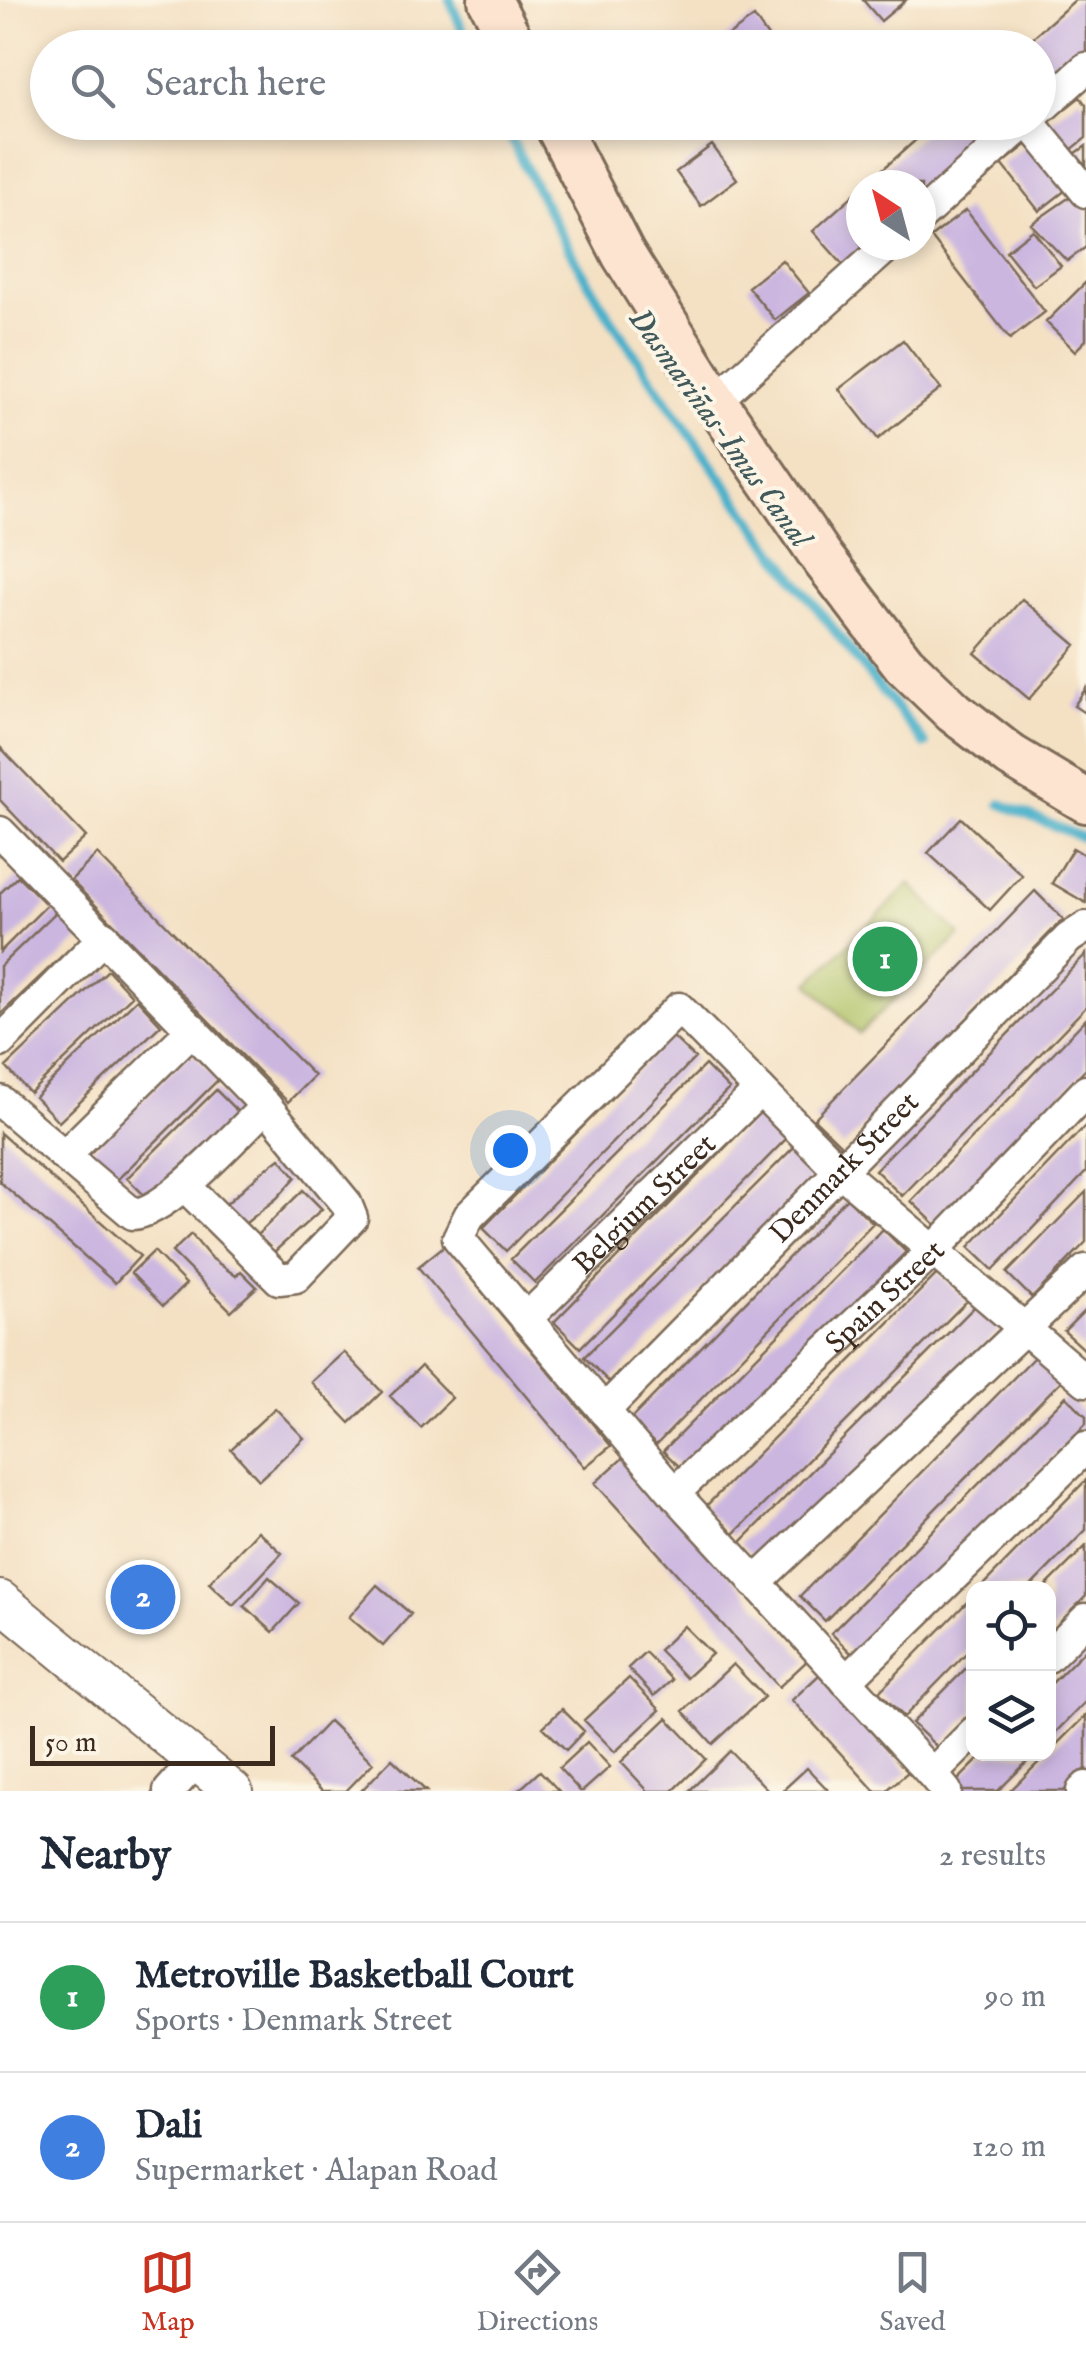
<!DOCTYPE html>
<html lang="en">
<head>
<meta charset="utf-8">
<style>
  :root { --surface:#fff; --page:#f6f6f7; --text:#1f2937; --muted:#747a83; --line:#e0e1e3; --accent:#c8321e }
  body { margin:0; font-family:"IM FELL English",serif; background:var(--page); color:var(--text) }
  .controls { position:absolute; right:30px; bottom:30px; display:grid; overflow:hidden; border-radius:20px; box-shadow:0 5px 15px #0003 }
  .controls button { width:90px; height:90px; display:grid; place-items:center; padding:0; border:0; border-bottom:2px solid var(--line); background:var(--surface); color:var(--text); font:50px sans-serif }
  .compass { position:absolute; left:846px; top:170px; width:90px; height:90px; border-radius:50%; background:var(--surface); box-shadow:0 5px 15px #0003; rotate:324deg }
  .scale { position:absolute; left:30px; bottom:25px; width:245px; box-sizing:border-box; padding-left:10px; border:5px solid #3b2a1e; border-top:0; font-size:28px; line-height:35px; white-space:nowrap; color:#3b2a1e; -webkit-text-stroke:8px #fcf5e5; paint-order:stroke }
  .you { position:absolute; left:510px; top:1150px; width:35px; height:35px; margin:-25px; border:8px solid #fff; border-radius:50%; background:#1a73e8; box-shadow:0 0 0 15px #1a73e833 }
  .badge { display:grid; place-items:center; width:65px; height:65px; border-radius:50%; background:var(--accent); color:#fff; font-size:32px; font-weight:700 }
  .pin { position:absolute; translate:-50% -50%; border:5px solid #fff; box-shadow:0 2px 10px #0006 }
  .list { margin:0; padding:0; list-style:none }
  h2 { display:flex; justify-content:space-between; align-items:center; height:130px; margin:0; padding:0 40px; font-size:42px }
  h2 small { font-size:32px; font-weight:400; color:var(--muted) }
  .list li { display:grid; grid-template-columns:65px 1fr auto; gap:30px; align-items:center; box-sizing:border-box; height:150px; padding:0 40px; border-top:2px solid var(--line) }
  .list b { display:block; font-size:38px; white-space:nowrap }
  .list p { margin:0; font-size:32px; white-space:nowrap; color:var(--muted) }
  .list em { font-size:32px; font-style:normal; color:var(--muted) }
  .icon { flex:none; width:55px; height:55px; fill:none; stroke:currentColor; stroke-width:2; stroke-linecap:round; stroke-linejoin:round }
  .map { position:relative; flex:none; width:1086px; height:1791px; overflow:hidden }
  .search { position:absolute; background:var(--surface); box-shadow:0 5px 15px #0003; left:30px; right:30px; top:30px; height:110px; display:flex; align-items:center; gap:25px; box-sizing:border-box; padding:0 35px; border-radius:55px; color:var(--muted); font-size:38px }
  .sheet { height:430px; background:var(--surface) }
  nav { display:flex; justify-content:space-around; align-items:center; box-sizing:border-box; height:140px; border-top:2px solid var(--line); background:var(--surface); font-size:28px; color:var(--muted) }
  nav a { display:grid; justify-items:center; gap:5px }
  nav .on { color:var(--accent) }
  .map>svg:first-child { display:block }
  .green { fill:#afc266; stroke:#757642; stroke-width:2.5 }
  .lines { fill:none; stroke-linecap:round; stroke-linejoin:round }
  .stream { stroke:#4bb1ca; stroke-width:10 }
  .building { fill:#cbb6e0 }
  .minor-casing { stroke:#7c6a58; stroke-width:35 }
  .tertiary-casing { stroke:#7c6a58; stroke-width:42 }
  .secondary-casing { stroke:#7c6a58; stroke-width:48 }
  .minor { stroke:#fff; stroke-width:30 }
  .tertiary { stroke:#fff; stroke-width:38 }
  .secondary { stroke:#fde4d0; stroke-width:42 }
  .labels { text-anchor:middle; stroke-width:8; stroke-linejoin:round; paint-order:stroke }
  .street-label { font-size:30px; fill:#3b2a1e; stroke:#fcf5e5 }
  .water-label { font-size:32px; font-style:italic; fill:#41595a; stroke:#fcf5e5 }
</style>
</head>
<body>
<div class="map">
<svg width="1086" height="1791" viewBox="0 0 1086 1791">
  <rect width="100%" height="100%" fill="#fcf5e5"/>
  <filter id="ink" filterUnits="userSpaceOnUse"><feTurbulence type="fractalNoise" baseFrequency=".01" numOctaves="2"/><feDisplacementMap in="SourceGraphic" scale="20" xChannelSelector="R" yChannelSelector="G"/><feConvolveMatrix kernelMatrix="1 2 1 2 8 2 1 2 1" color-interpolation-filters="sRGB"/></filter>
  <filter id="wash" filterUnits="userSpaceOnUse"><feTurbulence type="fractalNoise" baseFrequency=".0048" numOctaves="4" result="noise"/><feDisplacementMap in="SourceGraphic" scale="40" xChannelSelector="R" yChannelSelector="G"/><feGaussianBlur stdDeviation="2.25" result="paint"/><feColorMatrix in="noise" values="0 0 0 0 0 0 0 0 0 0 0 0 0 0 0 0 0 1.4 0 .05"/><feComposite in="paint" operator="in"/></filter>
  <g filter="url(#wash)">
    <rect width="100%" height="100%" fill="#f4e1c4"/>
    <!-- green -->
    <path class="green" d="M910,884l50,51 -101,99 -50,-51z"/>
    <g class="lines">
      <!-- stream -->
      <path class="stream" d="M450,0l20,48
        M503,122c28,57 57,114 90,168 34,56 73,110 111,164 70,99 144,196 221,290
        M1001,804l85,35"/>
    </g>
    <g id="blocks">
      <!-- building -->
      <path class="building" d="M863,0h43l-25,21z
        M1075,0h11v56l-48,41v-49h-17z
        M754,17l17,24 -9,7h-51z
        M1080,97l6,8v33l-21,17 -22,-29z
        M635,122h27l-19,13z
        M936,122h73l-88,79v-16h-56z
        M1034,139l37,47 -32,25 -37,-47z
        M712,145l25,34 -36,27 -25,-34z
        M1086,146v27l-14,-17z
        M861,188v57h10l-26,22 -32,-36z
        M1080,190l6,9v48l-19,14 -36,-37z
        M966,210l79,102 -35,27 -79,-102z
        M1033,230l28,36 -27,20 -28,-35z
        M782,260l27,33 -34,27 -27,-33z
        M1086,282v58l-11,11 -29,-29z
        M903,340l38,49 -63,50 -39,-50z
        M1022,599l54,46 -47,54 -54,-46z
        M1086,688v26l-12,-8z
        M0,747l86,90 -27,25 -59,-62z
        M961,818l61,57 -32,35 -62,-57z
        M1073,848l13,8v47l-34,-20z
        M97,854l217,222 -26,26 -217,-222z
        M18,876l29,29 -47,47v-59z
        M1035,891l28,28 -220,228 -29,-28z
        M57,911l25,26 -82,78v-49z
        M1086,954v53l-184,189 -27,-26z
        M108,970l24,26 -102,97 -24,-26z
        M137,999l24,26 -102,97 -24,-25z
        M1086,1019v50l-150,156 -25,-24z
        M672,1036l23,22 -189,193 -23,-23z
        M191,1052l28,27 -104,103 -28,-28z
        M705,1065l24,24 -194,194 -24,-24z
        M216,1090l23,23 -90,87 -22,-22z
        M761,1111l27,26 -208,211 -26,-26z
        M1086,1125v47l-93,98 -24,-23z
        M0,1133l140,123 -25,27 -115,-101z
        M797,1144l25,26 -213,212 -25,-25z
        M280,1158l16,19 -19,21 -36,29 -17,-21 34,-31z
        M303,1190l19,19 -48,43 -17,-17z
        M1086,1192v50l-54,56 -25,-25z
        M847,1198l26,25 -217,222 -26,-25z
        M883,1229l23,23 -220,221 -23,-22z
        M191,1234l19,23 26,19 5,-5 16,16 -26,24 -59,-59z
        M444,1246l167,200 -26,21 -167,-200z
        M154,1251l32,33 -23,22 -32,-33z
        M938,1273l29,28 -235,235 -28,-28z
        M977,1304l24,24 -237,239 -24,-24z
        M1086,1309v42l-22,-20z
        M1042,1349l26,25 -243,247 -25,-25z
        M344,1352l38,40 -32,31 -39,-41z
        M421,1366l31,32 -31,30 -31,-32z
        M1066,1396l20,20v8l-231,233 -24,-24z
        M275,1408l29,30 -45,42 -28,-31z
        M624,1457l184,203 -29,27 -184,-204z
        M1086,1480v50l-57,58h-49z
        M258,1531l24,22 -49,52 -24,-22z
        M1086,1546v50l-38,39v-46l-4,-1z
        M269,1577l30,26 -26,29 -29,-26z
        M377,1585l34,29 -28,32 -34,-29z
        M974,1595v50l-70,72 -25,-25z
        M684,1626l28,28 -26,24 -27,-28z
        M1086,1649v52l-38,39v-53z
        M645,1652l27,28 -18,16 -26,-28z
        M974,1660v51l-36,37 -26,-25z
        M733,1664l31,33 -51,47 -30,-33z
        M819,1675l89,97 -22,19h-11l-83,-91z
        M629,1678l31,32 -45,42 -31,-32z
        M562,1709l22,22 -18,19 -23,-23z
        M1086,1715v54l-22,22h-54z
        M667,1718l39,41 -33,32h-25l-27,-29z
        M329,1721l44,42 -27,28h-24l-31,-30z
        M587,1742l23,25 -27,24h-3l-21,-23z
        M730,1751l37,38 -2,2h-76z
        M984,1754h51l-37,37h-39l-6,-6z
        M392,1759l34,32h-65z
        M807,1768l22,23h-47z
        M540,1771l19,20h-41z"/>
    </g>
  </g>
  <g filter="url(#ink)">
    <use href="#blocks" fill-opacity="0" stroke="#7c6a58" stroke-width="2.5"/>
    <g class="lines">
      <!-- minor casing -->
      <g class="minor-casing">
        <g id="minor">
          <path d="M1038,111l48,-43"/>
          <path d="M1029,122l57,70"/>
          <path d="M921,216l104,-94"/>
          <path d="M715,401l174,-156"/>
          <path d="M0,832l266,274"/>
          <path d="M0,1042l104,-105"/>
          <path d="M0,1101l133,113c33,0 107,-83 133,-108l80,97 6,15 -56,59 -17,2 -95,-94"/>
          <path d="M64,1156l129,-127"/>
          <path id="s1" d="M526,1319l234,-229"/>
          <path id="s2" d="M604,1411l465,-473 17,-11"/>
          <path id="s3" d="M674,1493l259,-242 153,-160"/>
          <path d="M755,1583l331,-313"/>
          <path d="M1048,1657l38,-38"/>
          <path d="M846,1681l240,-234"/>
          <path d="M932,1774l42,-42"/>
          <path d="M169,1791l27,-30"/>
          <path d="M946,1791l-14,-17 -258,-281 -216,-255 11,-22 210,-208 161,163 246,210"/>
          <path d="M1082,1791l4,-4"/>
        </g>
      </g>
      <!-- tertiary casing -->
      <g class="tertiary-casing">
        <path id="tertiary" d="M0,1600l233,191"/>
      </g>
      <!-- secondary casing -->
      <g class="secondary-casing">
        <path id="secondary" d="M490,0l25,48
          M555,122l68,132 92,147 108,158 81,105 50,48 57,44 75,45"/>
      </g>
      <!-- minor -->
      <use href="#minor" class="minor"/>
      <!-- tertiary -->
      <use href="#tertiary" class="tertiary"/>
      <!-- secondary -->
      <use href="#secondary" class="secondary"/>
    </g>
  </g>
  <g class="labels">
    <!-- street labels -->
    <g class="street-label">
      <text dy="10" stroke="none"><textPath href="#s2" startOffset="342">Denmark Street</textPath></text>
      <text dy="10" stroke="none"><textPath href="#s1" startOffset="165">Belgium Street</textPath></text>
      <text dy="10" stroke="none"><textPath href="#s3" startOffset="288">Spain Street</textPath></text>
    </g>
    <!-- water labels -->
    <g class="water-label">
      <text transform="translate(721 427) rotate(54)" y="11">Dasmariñas-Imus Canal</text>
    </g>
  </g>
</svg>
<div class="controls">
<button><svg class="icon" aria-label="locate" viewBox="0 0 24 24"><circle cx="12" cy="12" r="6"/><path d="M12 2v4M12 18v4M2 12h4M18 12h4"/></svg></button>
<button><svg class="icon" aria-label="layers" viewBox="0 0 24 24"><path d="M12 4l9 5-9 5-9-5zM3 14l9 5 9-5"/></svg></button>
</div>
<svg class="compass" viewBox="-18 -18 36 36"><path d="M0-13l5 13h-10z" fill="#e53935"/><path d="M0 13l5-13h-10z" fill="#747a83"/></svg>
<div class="scale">50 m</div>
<div class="you"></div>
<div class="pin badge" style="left:885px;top:959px;background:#2e9e5b">1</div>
<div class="pin badge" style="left:143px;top:1597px;background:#3f7fe0">2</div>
<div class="search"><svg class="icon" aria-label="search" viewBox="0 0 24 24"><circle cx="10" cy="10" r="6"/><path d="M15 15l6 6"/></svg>Search here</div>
</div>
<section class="sheet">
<h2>Nearby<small>2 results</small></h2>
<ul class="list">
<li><span class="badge" style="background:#2e9e5b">1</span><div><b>Metroville Basketball Court</b><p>Sports · Denmark Street</p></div><em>90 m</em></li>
<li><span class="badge" style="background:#3f7fe0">2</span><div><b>Dali</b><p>Supermarket · Alapan Road</p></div><em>120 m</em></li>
</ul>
</section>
<nav>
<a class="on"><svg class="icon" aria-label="map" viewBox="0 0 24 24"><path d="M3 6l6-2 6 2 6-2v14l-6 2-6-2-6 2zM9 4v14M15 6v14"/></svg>Map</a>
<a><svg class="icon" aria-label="directions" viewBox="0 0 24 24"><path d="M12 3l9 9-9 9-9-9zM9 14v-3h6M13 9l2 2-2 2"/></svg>Directions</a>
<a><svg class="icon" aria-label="saved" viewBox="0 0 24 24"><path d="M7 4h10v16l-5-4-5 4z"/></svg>Saved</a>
</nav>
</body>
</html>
